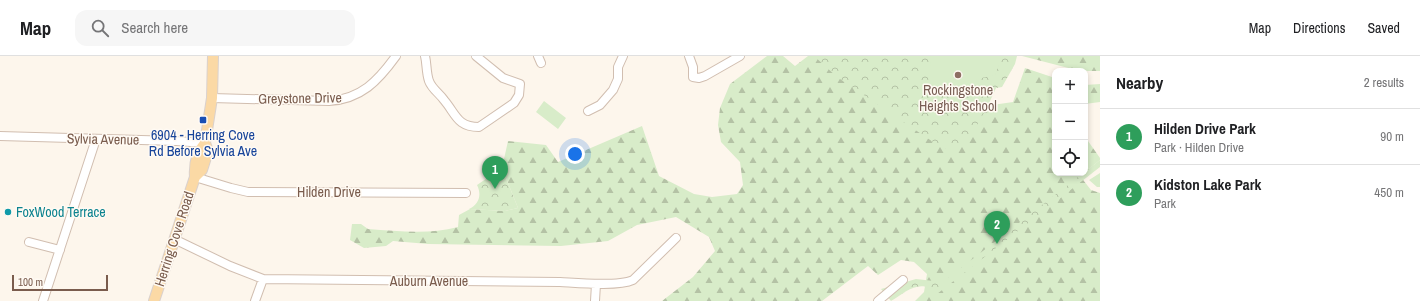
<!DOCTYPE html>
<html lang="en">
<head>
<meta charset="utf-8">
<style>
  :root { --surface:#fff; --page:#f6f6f6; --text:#202124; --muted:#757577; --line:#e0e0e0; --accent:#e76f51 }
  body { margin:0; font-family:"Archivo Narrow",sans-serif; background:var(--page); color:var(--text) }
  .controls { position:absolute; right:12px; top:12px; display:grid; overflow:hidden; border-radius:8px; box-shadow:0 2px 6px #0003 }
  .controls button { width:36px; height:36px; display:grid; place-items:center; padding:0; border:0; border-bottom:1px solid var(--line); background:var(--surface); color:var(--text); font:20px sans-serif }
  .scale { position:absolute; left:12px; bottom:10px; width:96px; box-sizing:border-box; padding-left:4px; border:2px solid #7a5c4d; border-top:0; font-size:11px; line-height:14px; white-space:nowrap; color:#7a5c4d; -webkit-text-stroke:3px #fffaf3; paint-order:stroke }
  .you { position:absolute; left:575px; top:98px; width:14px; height:14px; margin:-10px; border:3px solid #fff; border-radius:50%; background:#1a73e8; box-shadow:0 0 0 6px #1a73e833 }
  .badge { display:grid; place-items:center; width:26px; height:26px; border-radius:50%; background:var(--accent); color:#fff; font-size:13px; font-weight:700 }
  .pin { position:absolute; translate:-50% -33px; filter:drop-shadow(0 1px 2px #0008) }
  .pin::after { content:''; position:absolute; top:21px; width:14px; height:12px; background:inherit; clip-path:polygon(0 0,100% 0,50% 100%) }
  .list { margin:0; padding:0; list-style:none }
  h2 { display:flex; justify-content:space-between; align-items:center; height:52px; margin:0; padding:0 16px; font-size:17px }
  h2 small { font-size:13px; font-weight:400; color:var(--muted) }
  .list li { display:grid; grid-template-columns:26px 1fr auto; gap:12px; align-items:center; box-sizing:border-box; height:56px; padding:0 16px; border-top:1px solid var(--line) }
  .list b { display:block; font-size:15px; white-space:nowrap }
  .list p { margin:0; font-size:13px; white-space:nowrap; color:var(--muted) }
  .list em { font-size:13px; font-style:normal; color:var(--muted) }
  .icon { flex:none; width:22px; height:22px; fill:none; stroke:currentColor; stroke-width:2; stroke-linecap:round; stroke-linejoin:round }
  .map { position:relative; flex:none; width:1100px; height:245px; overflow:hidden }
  header { display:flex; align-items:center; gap:24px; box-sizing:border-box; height:56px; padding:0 20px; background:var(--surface); border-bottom:1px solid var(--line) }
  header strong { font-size:19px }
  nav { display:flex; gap:22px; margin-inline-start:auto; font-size:14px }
  .search { width:280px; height:36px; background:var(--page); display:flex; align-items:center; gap:10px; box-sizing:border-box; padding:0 14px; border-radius:12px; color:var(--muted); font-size:15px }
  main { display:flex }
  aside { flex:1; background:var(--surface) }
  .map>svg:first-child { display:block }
  .forest { fill:url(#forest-firs) }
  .park { fill:url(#park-crowns) }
  .garden { fill:#d8ecc9 }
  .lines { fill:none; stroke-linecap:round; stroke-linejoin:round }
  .minor-casing { stroke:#d1beb0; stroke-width:10 }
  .major-casing { stroke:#dad1cd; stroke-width:12 }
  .minor { stroke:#fff; stroke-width:8 }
  .major { stroke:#fbd9a5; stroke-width:10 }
  .education-dot { fill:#8d6e63; stroke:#fffaf3; stroke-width:1.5 }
  .transit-dot { fill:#1a4fb4; stroke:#fffaf3; stroke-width:1.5 }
  .culture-dot { fill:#0f9aa8; stroke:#fffaf3; stroke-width:1.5 }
  .labels { text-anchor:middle; stroke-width:3; stroke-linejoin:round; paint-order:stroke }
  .education-label { font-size:14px; fill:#785e54; stroke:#fffaf3 }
  .street-label { font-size:14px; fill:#7a5c4d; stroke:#fffaf3 }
  .transit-label { font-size:14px; fill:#164399; stroke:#fffaf3 }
  .culture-label { font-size:14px; fill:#0d838f; stroke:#fffaf3; text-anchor:start }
</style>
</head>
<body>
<header>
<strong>Map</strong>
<div class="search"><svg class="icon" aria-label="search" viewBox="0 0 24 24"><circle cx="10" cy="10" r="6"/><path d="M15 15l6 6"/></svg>Search here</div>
<nav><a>Map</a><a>Directions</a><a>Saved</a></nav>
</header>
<main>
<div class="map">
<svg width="1100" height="245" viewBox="0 0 1100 245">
  <defs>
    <pattern id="forest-firs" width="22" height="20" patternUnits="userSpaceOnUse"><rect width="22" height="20" fill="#d8ecc9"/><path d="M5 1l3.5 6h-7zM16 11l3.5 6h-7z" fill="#b4c2a5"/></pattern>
    <pattern id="park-crowns" width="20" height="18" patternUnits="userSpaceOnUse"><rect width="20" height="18" fill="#d8ecc9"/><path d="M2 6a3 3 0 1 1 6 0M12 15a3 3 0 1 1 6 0" fill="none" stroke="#b4c2a5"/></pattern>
  </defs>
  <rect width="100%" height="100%" fill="#fdf6ec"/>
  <!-- forest -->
  <path class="forest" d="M767,0h16l12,10 13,-10h78l51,57 76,-11 12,-34 30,10v95h28l-3,3 11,14 9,3v108h-185l9,-9 3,-18 -13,-12 -13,-2 -23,15 -10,-9 -46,35h-160l31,-24 22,-26 -6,-14 -33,-20 -39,8 -29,16 -47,5 -133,-2 -35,-3 -7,5 -22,2 -14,-8 2,-16h9l7,5c30,2 60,6 90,-2l1,-12 11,-6 35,2 13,-3 -16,-40 6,-27 38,4 12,17 84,-36 17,50 35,18 18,3 25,-3 6,-9 -3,-23 -19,-20 -3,-17 2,-17 10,-24z
    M1022,0h78v15h-20z
    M1100,28v18l-15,2v-19z
    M1085,67l3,18 12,17v2l-15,12z
    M1100,117v14h-3l-8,-7z"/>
  <!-- park -->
  <path class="park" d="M814,0h203l-2,8 -13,23 -6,1c-6,14 -23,49 -36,58 -7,4 -14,3 -21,0l-102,-69z
    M1100,104v48v-41l-163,127c-16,-17 -31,-2 -46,7l-10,-12 35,-10 27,3z
    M502,112l16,40 -13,3 -36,-2c10,-5 13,-14 8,-24z"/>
  <!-- garden -->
  <path class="garden" d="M931,0h70l-2,9 -4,10 -64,14 -3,-4z
    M544,45l22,17 -8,11 -22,-17z"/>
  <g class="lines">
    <!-- minor casing -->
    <g class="minor-casing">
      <path id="minor" d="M425,0c2,8 1,16 4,25 3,8 10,12 15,19 12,14 13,27 35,27l35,-24 5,-8 1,-11 -17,-6 -27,-22
        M538,0l3,7
        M689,0l4,11v10l6,1 6,-2 35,-20
        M212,42l117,3c32,-2 49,-20 67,-45
        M588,55l12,-6 13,-15 5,-11v-12l5,-11
        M0,80l176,5 29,2
        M195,121l36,11 17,4 218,1
        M174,183l56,27 33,13 297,3c18,1 58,5 73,-2l43,-42
        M29,186l31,8
        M43,245l53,-162
        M255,245l8,-22
        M595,245l1,-17
        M878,245l25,-21"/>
    </g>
    <!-- major casing -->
    <g class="major-casing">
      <path id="major" d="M195,121l7,-7 6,-19 -3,-8 7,-45 1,-42
        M154,245l41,-124c-1,-13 2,-25 10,-34"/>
    </g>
    <!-- minor -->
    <use href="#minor" class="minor"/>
    <!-- major -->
    <use href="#major" class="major"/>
  </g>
  <!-- markers -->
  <circle class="education-dot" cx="958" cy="19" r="4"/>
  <rect class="transit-dot" x="199" y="60" width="8" height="8" rx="2"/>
  <circle class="culture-dot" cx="8" cy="156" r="4"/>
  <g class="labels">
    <!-- education labels -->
    <g class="education-label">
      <text x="958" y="39">Rockingstone<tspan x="958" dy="16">Heights School</tspan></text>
    </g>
    <!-- street labels -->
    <g class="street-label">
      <text transform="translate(300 42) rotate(-1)" y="5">Greystone Drive</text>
      <text transform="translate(103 83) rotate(1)" y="5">Sylvia Avenue</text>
      <text x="329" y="141">Hilden Drive</text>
      <text transform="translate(174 183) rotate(-72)" y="5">Herring Cove Road</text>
      <text x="429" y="230">Auburn Avenue</text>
    </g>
    <!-- transit labels -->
    <g class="transit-label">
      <text x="203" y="84">6904 - Herring Cove<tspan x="203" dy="16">Rd Before Sylvia Ave</tspan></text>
    </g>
    <!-- culture labels -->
    <g class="culture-label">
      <text x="16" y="161">FoxWood Terrace</text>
    </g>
  </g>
</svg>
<div class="controls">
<button>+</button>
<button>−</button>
<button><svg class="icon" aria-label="locate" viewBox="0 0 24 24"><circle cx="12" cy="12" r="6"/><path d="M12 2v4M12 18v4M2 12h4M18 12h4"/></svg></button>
</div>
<div class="scale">100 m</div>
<div class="you"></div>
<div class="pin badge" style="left:495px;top:133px;background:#2e9e5b">1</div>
<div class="pin badge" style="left:997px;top:188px;background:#2e9e5b">2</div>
</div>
<aside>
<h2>Nearby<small>2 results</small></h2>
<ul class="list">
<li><span class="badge" style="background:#2e9e5b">1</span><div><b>Hilden Drive Park</b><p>Park · Hilden Drive</p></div><em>90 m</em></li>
<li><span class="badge" style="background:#2e9e5b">2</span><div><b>Kidston Lake Park</b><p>Park</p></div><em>450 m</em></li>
</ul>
</aside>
</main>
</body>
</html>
